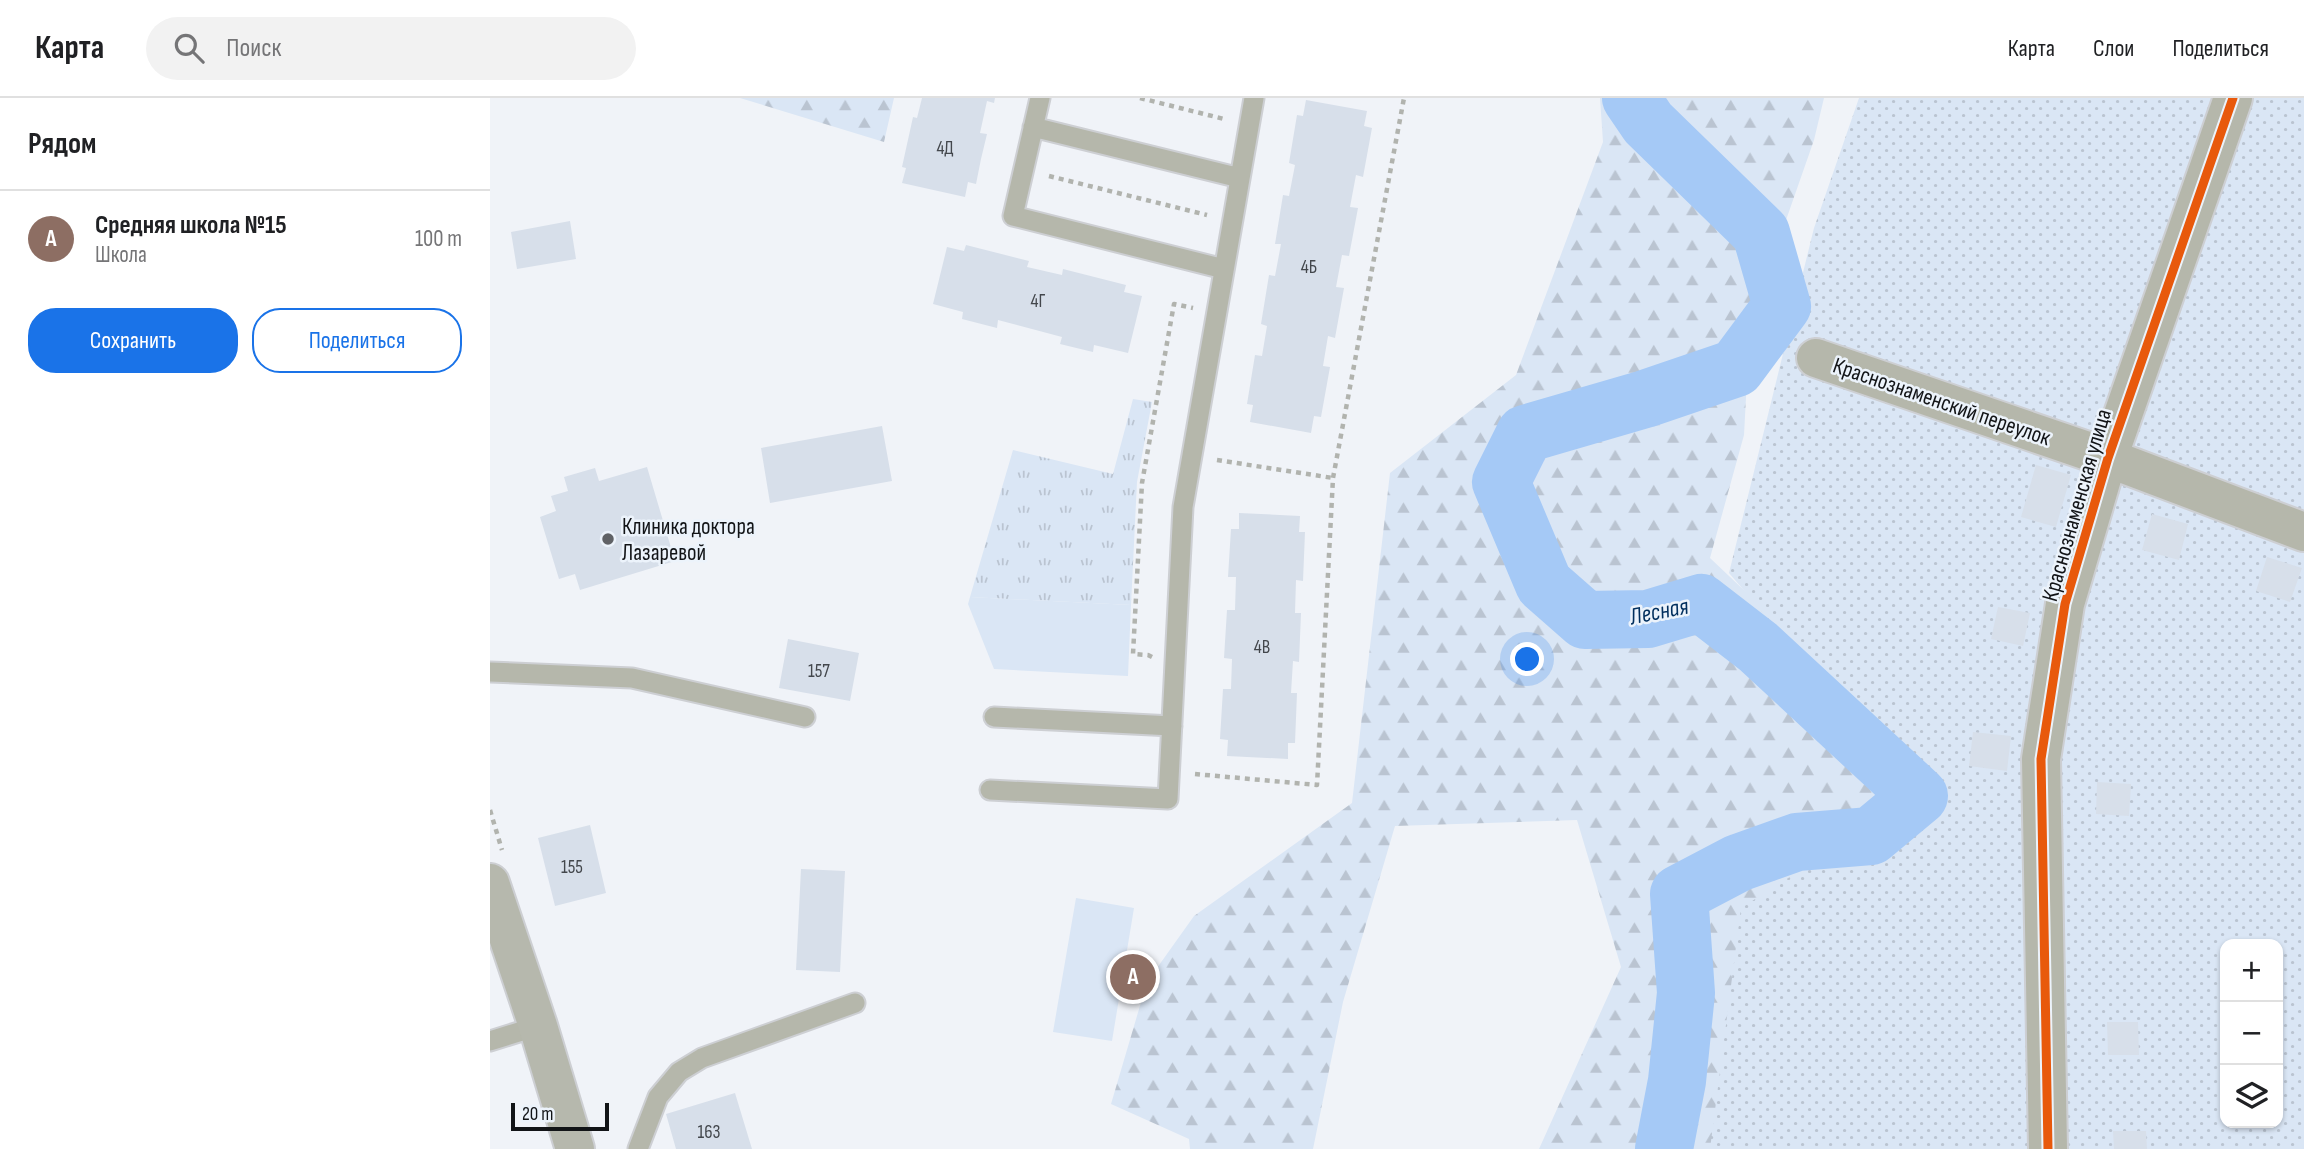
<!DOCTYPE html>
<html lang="ru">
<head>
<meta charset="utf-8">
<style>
  :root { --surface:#fff; --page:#f2f2f2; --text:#202124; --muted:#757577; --line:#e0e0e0; --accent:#1a73e8 }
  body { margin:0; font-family:"Sofia Sans Condensed",sans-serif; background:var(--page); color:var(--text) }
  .controls { position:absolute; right:21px; bottom:21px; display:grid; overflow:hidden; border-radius:14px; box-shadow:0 2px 5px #0004 }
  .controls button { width:63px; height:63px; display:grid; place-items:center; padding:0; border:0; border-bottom:2px solid var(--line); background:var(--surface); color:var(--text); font:35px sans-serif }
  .scale { position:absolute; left:21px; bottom:18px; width:98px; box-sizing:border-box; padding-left:7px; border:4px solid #121417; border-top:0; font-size:19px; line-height:24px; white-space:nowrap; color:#121417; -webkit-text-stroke:5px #ecf3fb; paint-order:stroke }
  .you { position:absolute; left:1038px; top:562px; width:24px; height:24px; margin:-18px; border:5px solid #fff; border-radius:50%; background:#1a73e8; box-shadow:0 0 0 10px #1a73e833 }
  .badge { display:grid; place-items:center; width:46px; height:46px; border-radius:50%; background:var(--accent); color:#fff; font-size:23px; font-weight:700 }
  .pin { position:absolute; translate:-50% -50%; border:4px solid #fff; box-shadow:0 2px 7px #0006 }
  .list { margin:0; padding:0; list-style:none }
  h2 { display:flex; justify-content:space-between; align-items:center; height:91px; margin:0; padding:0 28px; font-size:30px }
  h2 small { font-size:23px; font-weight:400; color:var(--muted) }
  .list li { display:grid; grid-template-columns:46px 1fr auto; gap:21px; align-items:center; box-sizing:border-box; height:98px; padding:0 28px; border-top:2px solid var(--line) }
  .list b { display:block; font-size:26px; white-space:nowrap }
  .list p { margin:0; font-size:23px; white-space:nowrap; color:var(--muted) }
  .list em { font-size:23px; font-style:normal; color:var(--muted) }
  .actions { display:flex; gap:14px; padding:21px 28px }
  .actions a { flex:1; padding:16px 0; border:2px solid var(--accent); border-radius:28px; text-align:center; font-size:24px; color:var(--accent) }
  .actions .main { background:var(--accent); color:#fff }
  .icon { flex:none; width:38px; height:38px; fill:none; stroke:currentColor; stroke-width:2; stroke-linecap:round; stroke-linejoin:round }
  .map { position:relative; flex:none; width:1814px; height:1051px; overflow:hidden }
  header { display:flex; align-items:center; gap:42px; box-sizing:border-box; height:98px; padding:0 35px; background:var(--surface); border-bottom:2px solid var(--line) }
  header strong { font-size:33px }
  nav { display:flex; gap:38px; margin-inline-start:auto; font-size:24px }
  .search { width:490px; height:63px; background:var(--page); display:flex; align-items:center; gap:18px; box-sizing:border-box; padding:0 24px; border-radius:38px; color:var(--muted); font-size:26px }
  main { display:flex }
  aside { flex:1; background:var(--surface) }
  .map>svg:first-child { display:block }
  .grass { fill:url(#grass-tufts) }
  .forest { fill:url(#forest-firs) }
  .garden { fill:url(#garden-dots); fill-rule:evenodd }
  .pitch { fill:#dae6f5 }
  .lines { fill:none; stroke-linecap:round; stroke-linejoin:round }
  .river { stroke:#a5c9f6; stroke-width:58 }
  .building { fill:#d7dfea }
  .lane-casing { stroke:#cdcfd3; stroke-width:23 }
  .street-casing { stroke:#cdcfd3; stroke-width:42 }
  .primary-casing { stroke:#cdcfd3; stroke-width:42 }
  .path { stroke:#b1b3ae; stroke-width:4.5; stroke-dasharray:5 5; stroke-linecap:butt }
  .lane { stroke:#b5b7ab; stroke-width:19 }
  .street { stroke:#b5b7ab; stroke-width:38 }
  .primary { stroke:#b6b8ad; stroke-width:38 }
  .cycleway-casing { stroke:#ecf3fb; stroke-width:13 }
  .cycleway { stroke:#e8590c; stroke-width:9 }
  .poi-dot { fill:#606266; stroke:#ecf3fb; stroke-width:2.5 }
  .labels { text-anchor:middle; stroke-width:5; stroke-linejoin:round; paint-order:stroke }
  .number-label { font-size:19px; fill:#43474c }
  .street-label { font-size:23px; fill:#121417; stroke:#ecf3fb }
  .poi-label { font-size:23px; fill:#121417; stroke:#ecf3fb; text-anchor:start }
  .water-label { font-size:24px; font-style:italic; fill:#012f5e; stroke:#ecf3fb }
</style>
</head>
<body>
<header>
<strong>Карта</strong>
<div class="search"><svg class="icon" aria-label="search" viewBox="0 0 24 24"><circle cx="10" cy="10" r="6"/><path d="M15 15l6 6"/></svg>Поиск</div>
<nav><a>Карта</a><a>Слои</a><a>Поделиться</a></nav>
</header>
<main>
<aside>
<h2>Рядом<small></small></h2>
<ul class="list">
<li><span class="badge" style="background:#8d6e63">A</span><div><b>Средняя школа №15</b><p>Школа</p></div><em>100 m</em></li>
</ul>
<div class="actions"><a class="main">Сохранить</a><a>Поделиться</a></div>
</aside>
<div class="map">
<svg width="1814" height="1051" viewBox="0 0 1814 1051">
  <defs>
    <pattern id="grass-tufts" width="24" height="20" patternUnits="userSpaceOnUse" patternTransform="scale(1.75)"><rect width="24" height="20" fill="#dae6f5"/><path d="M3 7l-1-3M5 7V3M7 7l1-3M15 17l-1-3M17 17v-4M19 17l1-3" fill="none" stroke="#bac4d1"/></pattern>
    <pattern id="forest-firs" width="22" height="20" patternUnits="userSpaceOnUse" patternTransform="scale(1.75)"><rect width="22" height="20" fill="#dae6f5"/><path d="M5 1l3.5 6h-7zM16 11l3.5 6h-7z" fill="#bac4d1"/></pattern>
    <pattern id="garden-dots" width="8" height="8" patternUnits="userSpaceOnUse" patternTransform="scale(1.75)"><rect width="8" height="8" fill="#dae6f5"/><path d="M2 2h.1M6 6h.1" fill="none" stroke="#bac4d1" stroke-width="1.8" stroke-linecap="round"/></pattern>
  </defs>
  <rect width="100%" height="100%" fill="#f0f3f8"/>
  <!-- grass -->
  <path class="grass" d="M643,301l19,3 -15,80 -6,123 -161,-8 43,-147 100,24z"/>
  <!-- forest -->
  <path class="forest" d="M250,0h154l-10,44z
    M1110,0h224l-10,42 -64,183 -6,112 -34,123 206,195 -155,192 -11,204h-211l82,-182 -44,-147 -182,6 -52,176 -30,147h-123l-1,-10 -78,-35 36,-122 47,-66 158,-113 38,-330 126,-98 87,-233z"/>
  <!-- garden -->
  <path class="garden" d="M1369,0h445v1051h-594l31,-241 178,-113 -190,-222 85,-345zM1735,846h53v179h-53z"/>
  <!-- pitch -->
  <path class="pitch" d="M480,499l161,8 -3,71 -134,-7 -26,-65z
    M586,800l58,10 -22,133 -59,-9z"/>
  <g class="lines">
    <!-- river -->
    <path class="river" d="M1141,0l17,25 113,110 21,73 -46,62 -91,31 -120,35 -24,48 43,102 41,36 63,-1 53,-16 57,44 161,149 -48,40 -74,6 -59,21 -59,31 7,99 -9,88 -13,68"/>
  </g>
  <!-- building -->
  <path class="building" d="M432,0h73l-1,5 -7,-2 -7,32 7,1 -6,25 -5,25 -8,-2 -3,15 -63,-14 4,-15 -4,-1 11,-50 4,1z
    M816,2l61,11 -3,15 8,2 -9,49 -7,-2 -6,32 8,1 -9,48 -7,-1 -6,32 8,1 -9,50 -7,-2 -5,30 7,1 -9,50 -7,-1 -3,17 -61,-11 3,-17 -6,-1 8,-49 7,1 5,-30 -6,-2 8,-49 6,1 6,-32h-6l8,-49 6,1 6,-31 -6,-2 8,-48 6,1z
    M80,123l6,38 -59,10 -6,-37z
    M476,147l63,16 -2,6 35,8 1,-6 63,16 -2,7 18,4 -14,57 -34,-8 -1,7 -33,-8 2,-7 -64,-17 -1,8 -35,-9 1,-7 -30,-8 14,-57 17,4z
    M392,328l10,55 -122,22 -9,-55z
    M1546,367l35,10 -15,52 -35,-10z
    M157,369l28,94 -95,29 -5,-16 -16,5 -19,-62 16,-6 -5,-15 17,-5 -4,-14 31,-9 4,13z
    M749,415l61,3 -1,16h6l-2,49 -7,-1 -1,33h6l-2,49 -6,-1 -2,32h6l-2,50h-7v16l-61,-3 1,-16 -8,-1 3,-50h8l1,-30 -8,-1 3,-48h8l1,-33h-8l3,-48h8z
    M1662,416l36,10 -9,36 -37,-10z
    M1777,459l35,11 -12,34 -34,-11z
    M1508,509l32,6 -7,33 -32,-7z
    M298,541l71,14 -9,48 -71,-13z
    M1483,634l38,4 -4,35 -38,-5z
    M1607,684l34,2 -2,32 -33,-2z
    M100,727l16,68 -51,13 -17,-68z
    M311,771l44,2 -5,101 -44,-2z
    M1617,924h31l1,33h-31z
    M245,995l17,56h-76l-10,-35z
    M1623,1033h33l1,18h-33z"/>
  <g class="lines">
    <!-- lane casing -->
    <g class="lane-casing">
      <path id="lane" d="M550,0l-27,118 211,53
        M543,29l207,51
        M0,574l142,6 173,39
        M504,619l178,9
        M500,692l178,9 15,-292 71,-409
        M0,943l48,-15
        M148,1051l20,-52 21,-25 23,-14 153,-55"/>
    </g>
    <!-- street casing -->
    <g class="street-casing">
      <path id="street" d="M1326,260l292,100 196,74
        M1558,1051l-7,-390 24,-155 43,-146 125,-360"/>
    </g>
    <!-- primary casing -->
    <g class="primary-casing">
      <path id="primary" d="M0,785l48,143 37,123"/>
    </g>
    <!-- path -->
    <path class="path" d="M650,0l84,21
      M559,78l158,39
      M727,362l116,18
      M662,559l-4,-2 -15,-1 9,-171 32,-179 19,4
      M705,676l122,11 16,-307 71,-380
      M0,712l12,40"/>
    <!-- lane -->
    <use href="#lane" class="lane"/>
    <!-- street -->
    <use href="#street" class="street"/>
    <!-- primary -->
    <use href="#primary" class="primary"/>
    <!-- cycleway casing -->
    <g class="cycleway-casing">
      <path id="cycleway" d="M1558,1051l-7,-390 24,-155 43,-146 125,-360"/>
    </g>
    <!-- cycleway -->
    <use href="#cycleway" class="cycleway"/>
  </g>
  <!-- markers -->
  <circle class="poi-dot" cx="118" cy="441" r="7"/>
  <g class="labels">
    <!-- number labels -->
    <g class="number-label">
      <text x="455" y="56">4Д</text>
      <text x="819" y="175">4Б</text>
      <text x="548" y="209">4Г</text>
      <text x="772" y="555">4В</text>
      <text x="329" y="579">157</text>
      <text x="82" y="775">155</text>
      <text x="219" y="1040">163</text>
    </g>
    <!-- street labels -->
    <g class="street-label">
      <text transform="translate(1452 303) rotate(19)" y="8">Краснознаменский переулок</text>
      <text transform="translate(1586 407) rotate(-74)" y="8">Краснознаменская улица</text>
    </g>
    <!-- poi labels -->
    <g class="poi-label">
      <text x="132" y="436">Клиника доктора<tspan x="132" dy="26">Лазаревой</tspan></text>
    </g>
    <!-- water labels -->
    <g class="water-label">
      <text transform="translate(1169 513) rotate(-11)" y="8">Лесная</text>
    </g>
  </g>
</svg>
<div class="controls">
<button>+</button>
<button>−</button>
<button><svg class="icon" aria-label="layers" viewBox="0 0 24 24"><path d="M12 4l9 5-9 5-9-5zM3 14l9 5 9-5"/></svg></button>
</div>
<div class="scale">20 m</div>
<div class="you"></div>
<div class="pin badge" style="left:643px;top:879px;background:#8d6e63">A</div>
</div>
</main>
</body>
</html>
